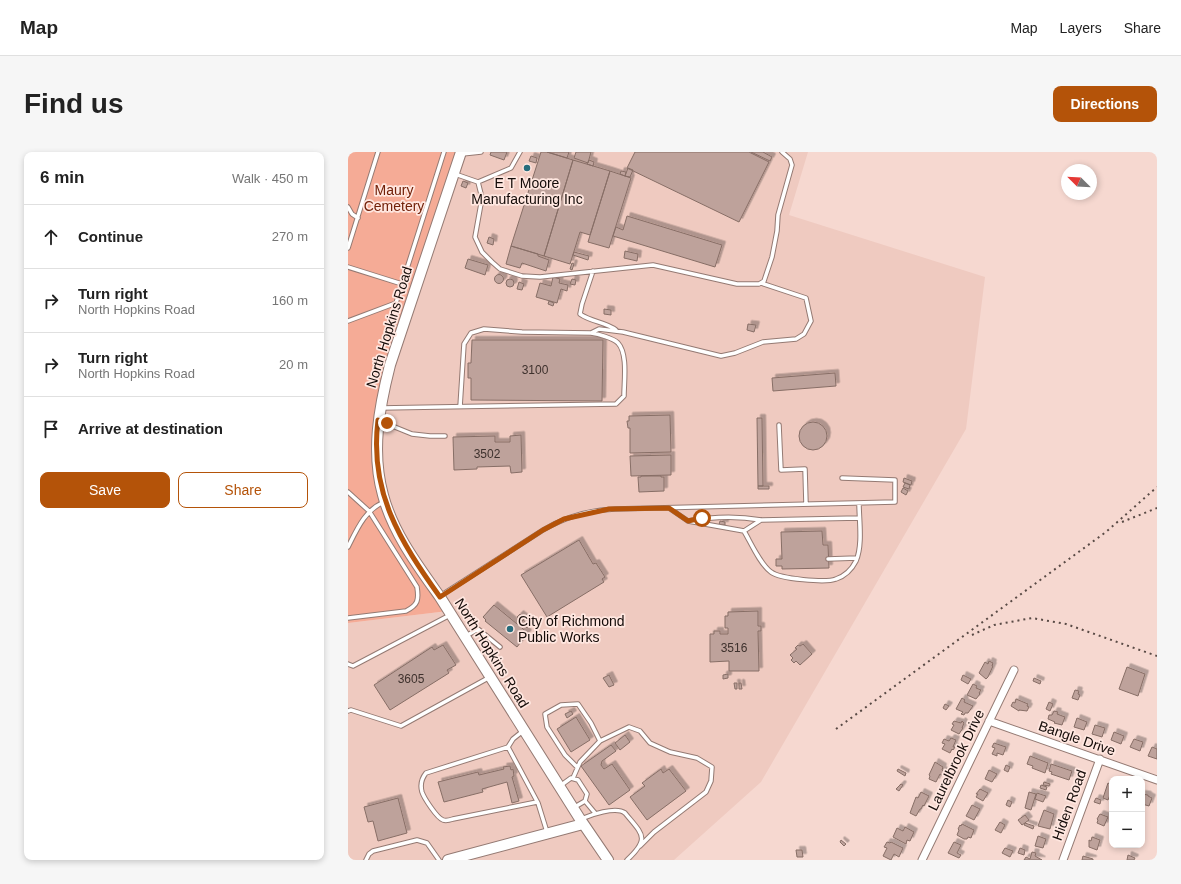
<!DOCTYPE html>
<html lang="en">
<head>
<meta charset="utf-8">
<style>
  :root { --surface:#fff; --page:#f6f6f6; --text:#222; --muted:#767676; --line:#e0e0e0; --accent:#b45309 }
  body { margin:0; font-family:Arial,sans-serif; background:var(--page); color:var(--text) }
  .controls { position:absolute; right:12px; bottom:12px; display:grid; overflow:hidden; border-radius:8px; box-shadow:0 2px 6px #0003 }
  .controls button { width:36px; height:36px; display:grid; place-items:center; padding:0; border:0; border-bottom:1px solid var(--line); background:var(--surface); color:var(--text); font:20px sans-serif }
  .compass { position:absolute; left:713px; top:12px; width:36px; height:36px; border-radius:50%; background:var(--surface); box-shadow:0 2px 6px #0003; rotate:294deg }
  .stop { position:absolute; width:12px; height:12px; margin:-9px; border:3px solid #b45309; border-radius:50%; background:#fff }
  .stop.end { background:#b45309; border-color:#fff; box-shadow:0 1px 4px #0008 }
  .list { margin:0; padding:0; list-style:none }
  h2 { display:flex; justify-content:space-between; align-items:center; height:52px; margin:0; padding:0 16px; font-size:17px }
  h2 small { font-size:13px; font-weight:400; color:var(--muted) }
  .list li { display:grid; grid-template-columns:26px 1fr auto; gap:12px; align-items:center; box-sizing:border-box; height:64px; padding:0 16px; border-top:1px solid var(--line) }
  .list b { display:block; font-size:15px; white-space:nowrap }
  .list p { margin:0; font-size:13px; white-space:nowrap; color:var(--muted) }
  .list em { font-size:13px; font-style:normal; color:var(--muted) }
  .actions { display:flex; gap:8px; padding:12px 16px }
  .actions a { flex:1; padding:9px 0; border:1px solid var(--accent); border-radius:8px; text-align:center; font-size:14px; color:var(--accent) }
  .actions .main { background:var(--accent); color:#fff }
  .icon { flex:none; width:22px; height:22px; fill:none; stroke:currentColor; stroke-width:2; stroke-linecap:round; stroke-linejoin:round }
  .map { position:relative; flex:none; width:809px; height:708px; overflow:hidden; border-radius:8px }
  header { display:flex; align-items:center; gap:24px; box-sizing:border-box; height:56px; padding:0 20px; background:var(--surface); border-bottom:1px solid var(--line) }
  header strong { font-size:19px }
  nav { display:flex; gap:22px; margin-inline-start:auto; font-size:14px }
  .intro { display:flex; align-items:center; justify-content:space-between; box-sizing:border-box; height:96px; padding:0 24px }
  h1 { margin:0; font-size:28px }
  .button { padding:10px 18px; border-radius:8px; background:var(--accent); color:#fff; font-size:14px; font-weight:700 }
  main { display:flex; gap:24px; padding:0 24px }
  aside { flex:1; background:var(--surface); border-radius:8px; box-shadow:0 2px 6px #0003 }
  .map>svg:first-child { display:block }
  .built { fill:#efcac0 }
  .green { fill:#f5ab96 }
  .building { fill:#bea29b; stroke:#876e66; filter:url(#shadow) }
  .lines { fill:none; stroke-linecap:round; stroke-linejoin:round }
  .lane-casing { stroke:#947a73; stroke-width:5.5 }
  .street-casing { stroke:#947a73; stroke-width:9 }
  .secondary-casing { stroke:#947a73; stroke-width:12 }
  .lane { stroke:#fff; stroke-width:3.5 }
  .street { stroke:#fff; stroke-width:7 }
  .secondary { stroke:#fff; stroke-width:10 }
  .rail { stroke:#594a45; stroke-width:2; stroke-dasharray:2 4; stroke-linecap:butt }
  .route { stroke:#b45309; stroke-width:5 }
  .poi-dot { fill:#276c7c; stroke:#ffe7e0; stroke-width:1.5 }
  .labels { text-anchor:middle; stroke-width:3.5; stroke-linejoin:round; paint-order:stroke }
  .number-label { font-size:12px; fill:#3e312d }
  .poi-label { font-size:14px; fill:#140b08; stroke:#ffe7e0 }
  .park-label { font-size:14px; fill:#722109; stroke:#ffe7e0 }
  .street-label { font-size:14px; fill:#140b08; stroke:#ffe7e0 }
</style>
</head>
<body>
<header>
<strong>Map</strong>
<nav><a>Map</a><a>Layers</a><a>Share</a></nav>
</header>
<div class="intro"><h1>Find us</h1><a class="button">Directions</a></div>
<main>
<aside>
<h2>6 min<small>Walk · 450 m</small></h2>
<ul class="list">
<li><svg class="icon" aria-label="ahead" viewBox="0 0 24 24"><path d="M12 20V5M6 11l6-6 6 6"/></svg><div><b>Continue</b></div><em>270 m</em></li>
<li><svg class="icon" aria-label="right" viewBox="0 0 24 24"><path d="M7 20v-9h11M14 6l5 5-5 5"/></svg><div><b>Turn right</b><p>North Hopkins Road</p></div><em>160 m</em></li>
<li><svg class="icon" aria-label="right" viewBox="0 0 24 24"><path d="M7 20v-9h11M14 6l5 5-5 5"/></svg><div><b>Turn right</b><p>North Hopkins Road</p></div><em>20 m</em></li>
<li><svg class="icon" aria-label="arrive" viewBox="0 0 24 24"><path d="M6 21V4h12l-3 4 3 4H6"/></svg><div><b>Arrive at destination</b></div></li>
</ul>
<div class="actions"><a class="main">Save</a><a>Share</a></div>
</aside>
<div class="map">
<svg width="809" height="708" viewBox="0 0 809 708">
  <defs>
    <filter id="shadow"><feDropShadow dx="3.5" dy="-3.5" stdDeviation="0" flood-color="#0004"/></filter>
  </defs>
  <rect width="100%" height="100%" fill="#f6d8d0"/>
  <!-- built -->
  <path class="built" d="M109,0h351l-19,63 196,62 -19,152 -205,353 -87,78h-326v-237l100,-12 -34,-53 -29,-61 -5,-35 4,-71z"/>
  <!-- green -->
  <path class="green" d="M0,0h109l-48,153 -30,121 6,71 13,31 50,83 -100,12z"/>
  <!-- building -->
  <path class="building" d="M143,0h16l-3,8 -14,-5z
    M193,0h6l26,8 -29,96 -33,-10z
    M199,0h22l-2,6z
    M228,0h15l-3,11 -14,-5z
    M287,0h114l20,10 -30,60 -112,-54z
    M403,0h12l9,5 -2,4z
    M183,4l6,2 -1,5 -7,-2z
    M225,8l37,11 -20,64 -10,-3 -10,32 -26,-8z
    M241,8l5,2 -1,4 -6,-2z
    M280,16l5,2 -3,7 -5,-1z
    M262,19l21,7 -22,70 -21,-6z
    M273,19l5,1 -1,4 -5,-2z
    M115,29l5,2 -2,5 -5,-2z
    M279,64l95,29 -7,22 -102,-31 3,-9 7,3z
    M141,85l5,2 -1,6 -6,-2z
    M163,94l27,8v2l11,4 -3,11 -24,-8 -2,5 -14,-4z
    M277,99l13,3 -1,7 -13,-3z
    M226,100l15,4 -1,4 -15,-5z
    M120,107l20,6 -3,10 -20,-7z
    M224,111l2,1 -2,6 -2,-1z
    M146.5 127a4.5 4.5 0 1 1 9 0a4.5 4.5 0 1 1-9 0Z
    M205,125l7,2 -1,4 9,2 -1,6 -6,-2 -4,14 -21,-6 4,-14 11,3z
    M158 131a4 4 0 1 1 8 0a4 4 0 1 1-8 0Z
    M224,127l4,1 -1,5 -5,-1z
    M171,130l5,2 -2,6 -5,-1z
    M201,149l5,2 -1,3 -5,-2z
    M256,157l7,1v5l-7,-1z
    M400,172l8,1 -2,7 -7,-2z
    M124,188h131l-1,61 -131,-1v-22h-3v-15h3z
    M487,221l1,13 -63,5 -1,-13z
    M322,263l1,37 -41,1v-25h-2l-1,-7h2v-5z
    M409,266h5l1,68h-5z
    M451 284a14 14 0 1 1 28 0a14 14 0 1 1-28 0Z
    M173,283l1,37 -11,1 -1,-7 -33,1v2l-23,1 -1,-33 42,-1v6h15v-6z
    M323,303v20l-40,1 -1,-20z
    M293,324h20v1h3v14l-25,1 -1,-15h3z
    M556,326l8,3 -1,4 -8,-3z
    M557,331l5,2 -1,4 -6,-2z
    M410,334h11v3h-11z
    M555,336l5,3 -2,4 -5,-3z
    M372,369l5,1v3h-6z
    M474,379l1,14h5l1,23 -47,1v-3h-6v-7h6l-1,-27z
    M231,388l14,24 3,-1 9,14 -3,2 2,3 -57,35 -26,-42z
    M146,453l34,28 -11,14 -32,-26 1,-1 -3,-3z
    M410,459v15h3v5h-3l1,40h-30v-10l-19,1v-28h4v-3h6v3h8v-6h-3v-12h3v-4z
    M172,462l5,4 -3,3 -5,-4z
    M175,468l7,5 -3,3 -6,-5z
    M455,492l9,10 -12,11 -4,-4 -2,2 -3,-3 2,-2 -3,-3 7,-6 -2,-1 3,-3 2,1z
    M95,493l13,20 -9,5 2,3 -59,37 -16,-25 58,-38 2,3z
    M641,509l4,2 -1,3h1l-5,11 -2,2 -7,-6 6,-11 3,2z
    M779,515l18,7 -7,22 -19,-7z
    M380,522v4l-5,1v-4z
    M261,523l5,10 -5,2 -6,-9z
    M615,523l8,4 -3,5 -7,-4z
    M686,526l7,3 -1,3 -7,-3z
    M386,531h3v6h-2z
    M391,531h2l1,6h-3z
    M625,532l4,2 -1,2 5,2 -2,3 1,1 -4,5 -9,-4z
    M727,538l4,1 -1,3 2,1 -2,5 -6,-2z
    M614,546l3,2 -1,2 9,4 -5,7h-3l-1,2 -3,-1 2,-2 -7,-3z
    M668,547l12,5 -1,2 2,1 -2,4 -8,-1v1l-8,-5 2,-4 2,1z
    M701,550l4,2 -3,7 -4,-2z
    M597,552l4,2 -3,4 -3,-2z
    M223,559l2,3 -6,4 -2,-4z
    M706,559l4,1 -1,2 8,3 -3,8 -8,-2 1,-1 -7,-3 1,-4h3z
    M228,565l14,23 -19,12 -14,-23z
    M729,566l10,4 -3,8 -10,-3z
    M606,569l7,2 1,-2 2,2 -2,5h1l-4,6 -8,-4 3,-5 -2,-1z
    M747,573l10,3 -3,9 -10,-3z
    M766,580l10,4 -3,8 -10,-4z
    M277,583l5,7 -10,8 -5,-7z
    M603,586l5,2 -3,7h2l-2,3 -1,-1 -2,4 -8,-4 3,-5 -3,-1 2,-4 5,2z
    M786,587l9,3 -3,9 -10,-4z
    M646,591l12,4 -3,8 -6,-2v3l-5,-2 3,-6 -3,-1z
    M263,593l5,6 -14,10 -1,4 3,4 8,-5 18,26 -21,15 -28,-39z
    M804,595l5,2v10l-9,-3z
    M682,604l18,7 -3,10 -13,-5 1,-2 -6,-2z
    M587,610l8,5 -1,3 2,1 -2,4 -2,-1 -4,8 -7,-3 1,-3 -1,-1z
    M703,612l21,7 -3,9 -18,-6 1,-2 -3,-1z
    M658,613l4,2 -2,5 -4,-2z
    M162,614l1,4 2,-1 1,7 -2,1 7,24 -7,2 -5,-21 -25,7 1,3 -39,10 -6,-20 40,-10 1,3 25,-6 -1,-2z
    M313,617l2,4 6,-4 17,22 -39,29 -17,-23 15,-11 -3,-3z
    M550,617l8,4 -1,3 -8,-5z
    M641,618l8,4 -5,8 -7,-3z
    M696,630l6,2 -1,2 -6,-1z
    M760,631l4,2v11l-2,-1 -2,5 -5,-2z
    M553,632l2,1 -4,6 -3,-2z
    M693,633l6,2 -1,3 -6,-2z
    M632,637l8,4 -5,8 -7,-4 2,-3h-2z
    M573,640l8,4 -5,10 -1,-1 -2,4h-1l-4,7 -6,-3 6,-16 2,1z
    M681,640l7,2 -5,16 -6,-2z
    M689,641l9,3 -3,6 -8,-3z
    M794,642l6,1v1l4,2 -3,8 -7,-2z
    M50,646l9,35 -29,8 -5,-20 -5,1 -4,-15z
    M748,646l5,2 -1,4 -6,-2z
    M660,648l4,2 -2,5 -4,-2z
    M624,653l8,4 -6,11 -8,-4z
    M696,658l10,4 -4,15 -12,-3z
    M752,662l8,3 -4,9 -7,-3 1,-3 -1,-1z
    M677,663l4,5 -7,5 -4,-5z
    M652,670l5,3 -4,8 -6,-3z
    M677,671l9,3 -1,3 -9,-4z
    M614,672l12,6 -3,8 -3,-1 -1,2h-3l-7,-4 2,-5 -1,-1 2,-4 1,1z
    M557,675l9,5 -4,9 -3,-1 -1,4 -13,-7 4,-9 6,3z
    M690,684l8,3 -3,9 -8,-2z
    M744,685l8,3 -3,10 -8,-3v-7l2,1z
    M493,688l5,4 -2,2 -4,-4z
    M539,690l3,1 1,-1 12,6 -4,9 -5,-3 -3,6 -8,-4 4,-8 -3,-1z
    M606,690l7,3 -4,8 4,2 -2,3 -11,-5z
    M657,696l8,3 -3,6 -8,-4z
    M672,696l5,2 -1,5 -6,-2z
    M448,698h6l1,7h-6z
    M684,700l4,1 -1,3 7,4h-18l2,-3 4,2z
    M780,703l7,3 -1,2h-7z
    M735,704l10,3v1h-11z"/>
  <g class="lines">
    <!-- lane casing -->
    <g class="lane-casing">
      <path id="lane" d="M114,2l19,-2
        M107,22l23,8 33,-14 9,-16
        M130,30l4,16 -7,39 7,15 10,10 8,7 22,7 18,1 113,-12 84,19h22l5,-3 8,-24 5,-26 1,-16 14,-50 -2,-6 -8,-7
        M0,55l4,7 6,4
        M0,96l30,-96
        M0,115l54,17
        M245,119l-11,33 -2,10c11,8 26,8 36,16
        M0,169l48,-18 48,-151
        M112,255l4,-63 7,-11 13,-4 38,3 69,1 8,-4 24,3 98,24 14,-3 28,-11 33,-3 8,-5 7,-13 -5,-23 -45,-15
        M33,256l235,-4 8,-8c0,-15 4,-42 -6,-53 -5,-5 -20,-9 -27,-10
        M32,269l32,13 18,2h15
        M431,273l2,45 24,-1 1,35
        M0,340l21,19 48,76c2,13 1,18 -11,24l-58,7
        M321,356l19,13 56,10 17,-11
        M340,369c23,-4 49,-5 73,-1l98,-2
        M396,379c7,12 16,33 27,41 9,7 55,11 65,7 9,-3 16,-10 20,-18 7,-16 3,-41 3,-58
        M0,395c9,-18 17,-37 36,-45
        M480,407l29,-1
        M92,444l103,-66c22,-13 47,-20 72,-21l280,-7v-22l-53,-2
        M118,484l12,-7 22,18
        M0,512l5,2 97,-51
        M0,559l3,-1 50,16 89,-49
        M175,579l-10,8 -5,8 30,56 9,29
        M160,595l-82,26c-4,5 -6,12 -4,19 2,6 15,26 21,28 3,1 7,0 10,-1l84,-17
        M229,615l-12,-12 -18,-28 -2,-13 16,-9 17,-1 13,19 9,18
        M225,626l7,-16 20,-21 29,-14 11,4 10,12 20,9 27,6 15,9 -1,14 -5,11 -52,40 -14,14
        M212,634l11,-8 7,2 9,14 -2,7
        M225,656l12,-7 10,12
        M233,667c9,-4 35,-13 44,-6 17,21 26,25 2,47
        M18,708l3,-6 4,-3 44,-11 10,3 12,17"/>
    </g>
    <!-- street casing -->
    <g class="street-casing">
      <path id="street" d="M641,569l168,59
        M574,708l92,-190
        M715,708l37,-101"/>
    </g>
    <!-- secondary casing -->
    <g class="secondary-casing">
      <path id="secondary" d="M113,0l-71,213c-11,43 -19,87 -7,130 10,38 35,71 57,102l140,222 28,41
        M100,708l135,-36"/>
    </g>
    <!-- lane -->
    <use href="#lane" class="lane"/>
    <!-- street -->
    <use href="#street" class="street"/>
    <!-- secondary -->
    <use href="#secondary" class="secondary"/>
    <!-- rail -->
    <path class="rail" d="M774,370l35,-14
      M624,483l22,-10 38,-7 34,6 91,32
      M488,577l270,-197 51,-45"/>
  </g>
  <g class="lines">
    <!-- route -->
    <path class="route" d="M39,271l-9,-3c-9,72 22,121 62,177l103,-67 21,-11 45,-10 60,-1 19,13 14,-3"/>
  </g>
  <!-- markers -->
  <g class="poi-dot">
    <circle cx="179" cy="16" r="4"/>
    <circle cx="162" cy="477" r="4"/>
  </g>
  <g class="labels">
    <!-- number labels -->
    <g class="number-label">
      <text x="187" y="222">3100</text>
      <text x="139" y="306">3502</text>
      <text x="386" y="500">3516</text>
      <text x="63" y="531">3605</text>
    </g>
    <!-- poi labels -->
    <g class="poi-label">
      <text x="179" y="36">E T Moore<tspan x="179" dy="16">Manufacturing Inc</tspan></text>
      <text x="170" y="474" text-anchor="start">City of Richmond<tspan x="170" dy="16">Public Works</tspan></text>
    </g>
    <!-- park labels -->
    <g class="park-label">
      <text x="46" y="43">Maury<tspan x="46" dy="16">Cemetery</tspan></text>
    </g>
    <!-- street labels -->
    <g class="street-label">
      <text transform="translate(41 175) rotate(-73)" y="5">North Hopkins Road</text>
      <text transform="translate(144 501) rotate(58)" y="5">North Hopkins Road</text>
      <text transform="translate(729 586) rotate(19)" y="5">Bangle Drive</text>
      <text transform="translate(608 608) rotate(-64)" y="5">Laurelbrook Drive</text>
      <text transform="translate(721 653) rotate(-70)" y="5">Hiden Road</text>
    </g>
  </g>
</svg>
<div class="controls">
<button>+</button>
<button>−</button>
</div>
<svg class="compass" viewBox="-18 -18 36 36"><path d="M0-13l5 13h-10z" fill="#e53935"/><path d="M0 13l5-13h-10z" fill="#767676"/></svg>
<div class="stop" style="left:354px;top:366px"></div>
<div class="stop end" style="left:39px;top:271px"></div>
</div>
</main>
</body>
</html>
